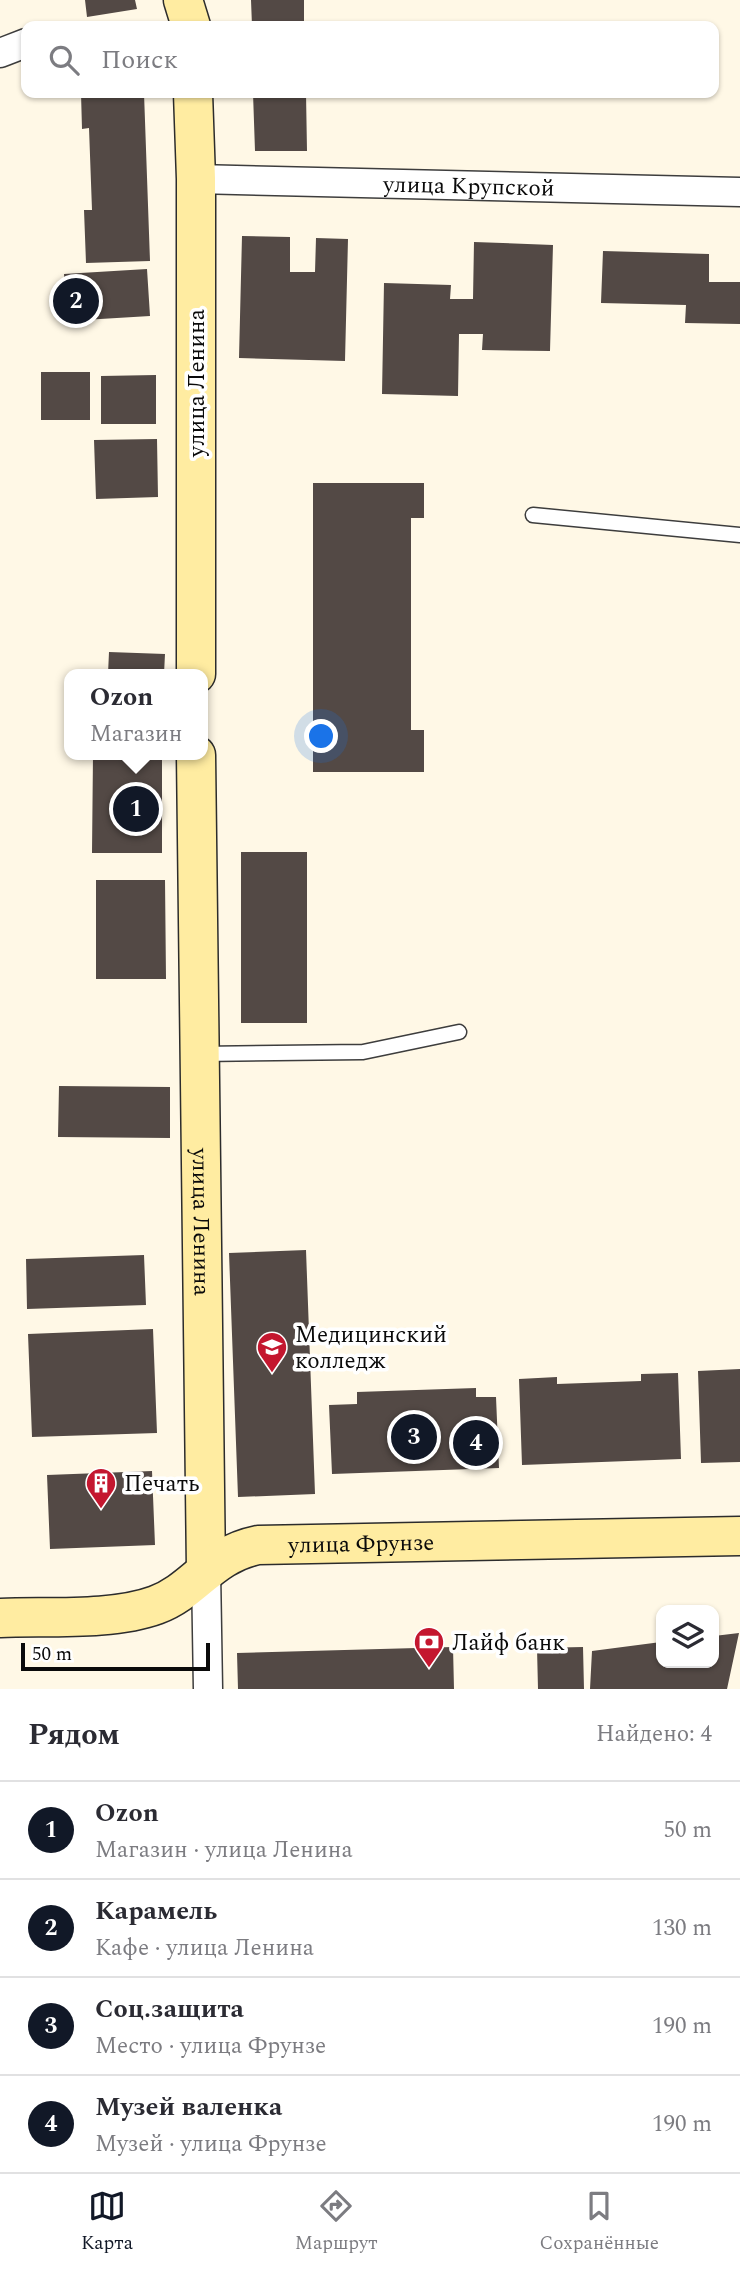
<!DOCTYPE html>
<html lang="ru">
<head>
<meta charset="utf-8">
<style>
  :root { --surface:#fff; --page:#f2f2f3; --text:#2b2b33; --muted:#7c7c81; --line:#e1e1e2; --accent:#111827 }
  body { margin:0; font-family:Spectral,serif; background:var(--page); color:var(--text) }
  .controls { position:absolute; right:21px; bottom:21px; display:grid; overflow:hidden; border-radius:14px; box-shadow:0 2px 5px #0004 }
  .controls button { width:63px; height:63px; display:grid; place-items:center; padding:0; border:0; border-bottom:2px solid var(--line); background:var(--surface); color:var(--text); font:35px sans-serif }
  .scale { position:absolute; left:21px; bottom:18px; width:189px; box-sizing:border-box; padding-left:7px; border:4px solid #0a0a0a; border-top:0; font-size:19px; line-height:24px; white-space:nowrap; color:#0a0a0a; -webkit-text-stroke:5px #fff; paint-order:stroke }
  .you { position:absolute; left:322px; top:737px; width:24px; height:24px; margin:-18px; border:5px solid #fff; border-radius:50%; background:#1a73e8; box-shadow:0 0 0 10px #1a73e833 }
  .badge { display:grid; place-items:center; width:46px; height:46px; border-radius:50%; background:var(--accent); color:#fff; font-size:23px; font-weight:700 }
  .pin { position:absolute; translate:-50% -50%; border:4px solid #fff; box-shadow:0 2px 7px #0006 }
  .popup { position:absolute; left:64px; top:669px; width:144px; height:91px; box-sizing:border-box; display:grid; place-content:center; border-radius:14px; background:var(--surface); filter:drop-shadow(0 2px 5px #0005); font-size:23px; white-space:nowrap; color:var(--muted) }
  .popup b { font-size:26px; color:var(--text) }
  .popup::after { content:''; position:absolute; left:50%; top:100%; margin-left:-14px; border:14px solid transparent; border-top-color:var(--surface) }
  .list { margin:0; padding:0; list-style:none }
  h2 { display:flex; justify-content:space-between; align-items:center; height:91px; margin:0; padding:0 28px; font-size:30px }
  h2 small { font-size:23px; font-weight:400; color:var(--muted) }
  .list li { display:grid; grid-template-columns:46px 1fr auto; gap:21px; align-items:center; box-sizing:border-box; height:98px; padding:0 28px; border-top:2px solid var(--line) }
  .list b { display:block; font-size:26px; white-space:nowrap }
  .list p { margin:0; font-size:23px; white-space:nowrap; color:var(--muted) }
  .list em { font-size:23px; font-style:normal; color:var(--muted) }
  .icon { flex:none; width:38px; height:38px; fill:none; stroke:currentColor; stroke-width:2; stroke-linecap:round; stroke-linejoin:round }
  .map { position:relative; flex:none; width:740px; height:1689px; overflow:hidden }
  .search { position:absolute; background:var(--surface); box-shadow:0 2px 5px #0004; left:21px; right:21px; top:21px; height:77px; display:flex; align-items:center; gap:18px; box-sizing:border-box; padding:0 24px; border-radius:14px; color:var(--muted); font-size:26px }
  .sheet { height:483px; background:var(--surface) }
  nav { display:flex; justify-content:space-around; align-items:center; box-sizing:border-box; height:98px; border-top:2px solid var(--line); background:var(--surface); font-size:19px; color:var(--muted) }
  nav a { display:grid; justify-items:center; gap:4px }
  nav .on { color:var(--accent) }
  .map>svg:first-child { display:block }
  .building { fill:#534945 }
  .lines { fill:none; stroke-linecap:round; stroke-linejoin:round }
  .lane-casing { stroke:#3d3d3d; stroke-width:17 }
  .street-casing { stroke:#3d3d3d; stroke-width:31 }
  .secondary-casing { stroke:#2c2c2c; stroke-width:41 }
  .lane { stroke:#fff; stroke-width:14 }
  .street { stroke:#fff; stroke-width:28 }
  .secondary { stroke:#ffeca1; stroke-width:38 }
  .labels { text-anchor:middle; stroke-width:7; stroke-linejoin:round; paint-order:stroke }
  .street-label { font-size:23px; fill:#0a0a0a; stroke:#fff }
  .poi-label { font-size:23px; fill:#0a0a0a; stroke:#fff; text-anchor:start }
</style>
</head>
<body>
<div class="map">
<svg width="740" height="1689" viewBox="0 0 740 1689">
  <rect width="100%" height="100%" fill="#fff8e6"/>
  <!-- building -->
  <path class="building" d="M85,0h50l2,9 -50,8z
    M251,0h53v26h-52z
    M81,93h63l6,168 -64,2 -2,-53h8l-3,-82 -7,1z
    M253,93h53l1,58h-52z
    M242,236l48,1v35h25l1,-34 32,1 -3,122 -106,-3z
    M474,242l79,3 -3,106 -68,-1 1,-16h-24l-1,62 -76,-2 2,-111 67,2 -1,14h23z
    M603,251l106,3v28h31v42l-55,-1 1,-18 -85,-2z
    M147,269l3,47 -83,5 -3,-47z
    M41,372h49v48h-49z
    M156,375v49h-55v-48z
    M157,439l1,58 -62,2 -2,-59z
    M313,483h111v35h-13v212h13v42h-111z
    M109,652l56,2 -1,20h-56z
    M93,755h69v98h-70z
    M241,852h66v171h-66z
    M96,880h69l1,99h-70z
    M59,1086l111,1v51l-112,-1z
    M306,1250l9,244 -77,3 -9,-244z
    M144,1255l2,50 -119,4 -1,-50z
    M153,1329l4,104 -125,4 -4,-103z
    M740,1369v93l-39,1 -3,-92z
    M678,1373l3,86 -159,6 -3,-86 38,-2v7l84,-3v-7z
    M476,1388v9h20l3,71 -167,6 -3,-69 28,-1v-12z
    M152,1471l3,74 -105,4 -3,-74z
    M739,1633l-12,56h-137l2,-38 69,-9v21h53v-27z
    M453,1647l1,42h-216l-1,-36z
    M583,1647l1,42h-46l-1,-41z"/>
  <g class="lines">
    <!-- lane casing -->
    <g class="lane-casing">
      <path id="lane" d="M533,515l207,20
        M200,1054l163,-2 96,-20"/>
    </g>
    <!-- street casing -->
    <g class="street-casing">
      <g id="street">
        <path d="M0,53l26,-10"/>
        <path id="s1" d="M196,179l544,13"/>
        <path d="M206,1571l2,118"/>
      </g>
    </g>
    <!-- secondary casing -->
    <g class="secondary-casing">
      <g id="secondary">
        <path d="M183,0l8,26"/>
        <path d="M193,93l3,86v495"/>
        <path id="s2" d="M196,755l10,816"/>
        <path id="s3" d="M0,1618c47,-2 113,3 156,-13 40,-15 53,-50 102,-60l482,-9"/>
      </g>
    </g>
    <!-- lane -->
    <use href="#lane" class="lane"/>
    <!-- street -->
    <use href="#street" class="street"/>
    <!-- secondary -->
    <use href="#secondary" class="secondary"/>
  </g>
  <!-- icons -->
  <defs>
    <g id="university-pin" transform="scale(1.575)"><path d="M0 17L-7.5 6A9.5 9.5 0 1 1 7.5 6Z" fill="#c4172f" stroke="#fff"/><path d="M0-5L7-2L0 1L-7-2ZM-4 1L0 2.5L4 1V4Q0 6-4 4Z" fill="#fff"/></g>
    <g id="building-pin" transform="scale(1.575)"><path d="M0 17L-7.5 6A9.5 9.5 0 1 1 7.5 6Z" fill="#c4172f" stroke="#fff"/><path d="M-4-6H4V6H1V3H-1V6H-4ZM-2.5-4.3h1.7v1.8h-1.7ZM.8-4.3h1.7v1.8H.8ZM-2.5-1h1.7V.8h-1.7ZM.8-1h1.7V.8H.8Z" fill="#fff"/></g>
    <g id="bank-pin" transform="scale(1.575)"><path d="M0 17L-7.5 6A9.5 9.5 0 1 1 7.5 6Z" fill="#c4172f" stroke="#fff"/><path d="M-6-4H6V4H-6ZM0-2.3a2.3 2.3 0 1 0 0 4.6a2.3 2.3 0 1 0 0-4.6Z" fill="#fff"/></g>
  </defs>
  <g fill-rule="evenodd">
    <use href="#university-pin" x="272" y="1347"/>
    <use href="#building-pin" x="101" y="1483"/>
    <use href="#bank-pin" x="429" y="1642"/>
  </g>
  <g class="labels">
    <!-- street labels -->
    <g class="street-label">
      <text dy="8" stroke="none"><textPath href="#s1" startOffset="273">улица Крупской</textPath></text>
      <text transform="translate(196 383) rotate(-90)" y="8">улица Ленина</text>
      <text dy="8" stroke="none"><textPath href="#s2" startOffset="467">улица Ленина</textPath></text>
      <text dy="8" stroke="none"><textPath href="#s3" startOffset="380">улица Фрунзе</textPath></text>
    </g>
    <!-- poi labels -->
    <g class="poi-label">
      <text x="295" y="1342">Медицинский<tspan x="295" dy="26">колледж</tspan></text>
      <text x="124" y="1491">Печать</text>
      <text x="452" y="1650">Лайф банк</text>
    </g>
  </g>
</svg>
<div class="controls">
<button><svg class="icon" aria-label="layers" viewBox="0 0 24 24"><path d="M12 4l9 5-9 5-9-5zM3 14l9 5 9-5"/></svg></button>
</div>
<div class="scale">50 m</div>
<div class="you"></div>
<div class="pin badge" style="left:136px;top:809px">1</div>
<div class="popup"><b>Ozon</b>Магазин</div>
<div class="pin badge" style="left:76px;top:301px">2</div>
<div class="pin badge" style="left:414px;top:1437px">3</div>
<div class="pin badge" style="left:476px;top:1443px">4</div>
<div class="search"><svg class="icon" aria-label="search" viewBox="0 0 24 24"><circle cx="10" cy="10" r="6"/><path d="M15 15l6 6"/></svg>Поиск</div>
</div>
<section class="sheet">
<h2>Рядом<small>Найдено: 4</small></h2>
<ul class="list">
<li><span class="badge">1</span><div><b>Ozon</b><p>Магазин · улица Ленина</p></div><em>50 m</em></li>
<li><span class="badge">2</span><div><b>Карамель</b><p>Кафе · улица Ленина</p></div><em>130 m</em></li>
<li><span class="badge">3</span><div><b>Соц.защита</b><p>Место · улица Фрунзе</p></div><em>190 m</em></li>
<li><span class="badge">4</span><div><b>Музей валенка</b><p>Музей · улица Фрунзе</p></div><em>190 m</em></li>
</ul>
</section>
<nav>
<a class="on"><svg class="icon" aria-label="map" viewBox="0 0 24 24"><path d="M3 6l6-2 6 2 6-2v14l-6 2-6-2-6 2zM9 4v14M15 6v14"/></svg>Карта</a>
<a><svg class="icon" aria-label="directions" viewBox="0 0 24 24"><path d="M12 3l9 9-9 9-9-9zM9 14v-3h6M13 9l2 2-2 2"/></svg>Маршрут</a>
<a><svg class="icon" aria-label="saved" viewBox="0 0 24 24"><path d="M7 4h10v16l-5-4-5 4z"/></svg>Сохранённые</a>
</nav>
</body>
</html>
